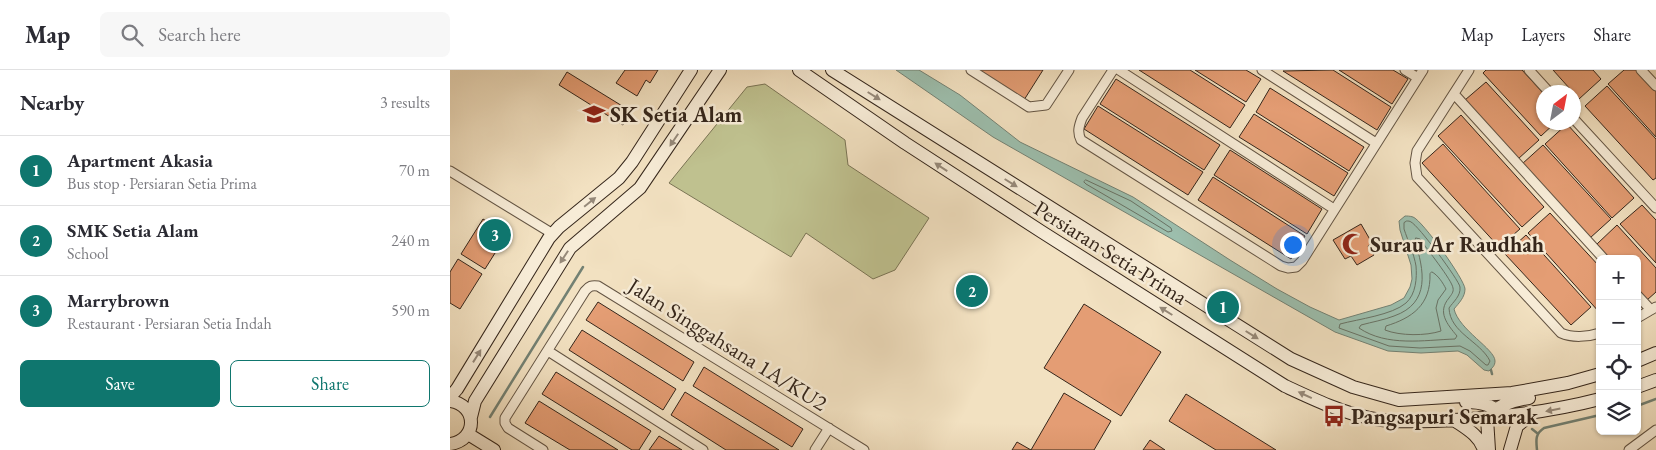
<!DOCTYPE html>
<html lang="en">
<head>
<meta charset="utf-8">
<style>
  :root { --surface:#fff; --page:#f7f7f7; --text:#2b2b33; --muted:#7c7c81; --line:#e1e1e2; --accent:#0f766e }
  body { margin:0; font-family:"EB Garamond",serif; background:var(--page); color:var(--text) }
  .controls { position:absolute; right:15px; bottom:15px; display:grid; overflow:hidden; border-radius:8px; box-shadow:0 1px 4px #0004 }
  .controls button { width:45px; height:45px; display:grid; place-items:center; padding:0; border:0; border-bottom:1px solid var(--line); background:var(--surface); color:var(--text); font:25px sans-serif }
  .compass { position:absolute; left:1086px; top:15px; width:45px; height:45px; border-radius:50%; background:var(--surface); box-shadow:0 1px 4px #0004; rotate:32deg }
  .you { position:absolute; left:842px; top:174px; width:18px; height:18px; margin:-12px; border:4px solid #fff; border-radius:50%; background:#1a73e8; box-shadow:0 0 0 8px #1a73e833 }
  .badge { display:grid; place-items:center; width:32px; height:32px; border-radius:50%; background:var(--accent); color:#fff; font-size:16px; font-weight:700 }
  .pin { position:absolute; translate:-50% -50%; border:2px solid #fff; box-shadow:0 1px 5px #0006 }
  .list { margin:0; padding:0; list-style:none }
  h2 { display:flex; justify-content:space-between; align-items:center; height:65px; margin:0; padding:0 20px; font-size:21px }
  h2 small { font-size:16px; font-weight:400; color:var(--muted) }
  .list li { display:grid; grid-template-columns:32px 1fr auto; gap:15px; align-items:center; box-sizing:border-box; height:70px; padding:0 20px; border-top:1px solid var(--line) }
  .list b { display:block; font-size:19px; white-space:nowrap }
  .list p { margin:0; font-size:16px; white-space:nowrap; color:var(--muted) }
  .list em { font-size:16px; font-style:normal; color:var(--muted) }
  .actions { display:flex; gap:10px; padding:15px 20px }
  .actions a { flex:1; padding:11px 0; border:1px solid var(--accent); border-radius:8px; text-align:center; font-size:18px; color:var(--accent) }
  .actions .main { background:var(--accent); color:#fff }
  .icon { flex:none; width:28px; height:28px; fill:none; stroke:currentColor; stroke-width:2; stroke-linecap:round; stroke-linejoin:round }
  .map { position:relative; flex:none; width:1206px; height:380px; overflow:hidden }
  header { display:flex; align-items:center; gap:30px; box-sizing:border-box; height:70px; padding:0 25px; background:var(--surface); border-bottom:1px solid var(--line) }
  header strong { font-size:24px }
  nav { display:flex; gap:28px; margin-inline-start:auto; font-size:18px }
  .search { width:350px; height:45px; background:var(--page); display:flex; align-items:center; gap:12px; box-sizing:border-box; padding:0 18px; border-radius:8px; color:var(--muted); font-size:19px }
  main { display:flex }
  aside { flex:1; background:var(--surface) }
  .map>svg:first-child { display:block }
  .green { fill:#bfc18f; stroke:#7a7455 }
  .water { fill:#9cbead; stroke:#738173 }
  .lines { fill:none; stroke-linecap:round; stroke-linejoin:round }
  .shore { stroke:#687264; stroke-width:1 }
  .stream { stroke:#738173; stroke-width:2.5 }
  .building { fill:#e49d74; stroke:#35261b }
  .street-casing { stroke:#645544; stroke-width:11 }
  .secondary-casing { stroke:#35261b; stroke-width:14 }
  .street { stroke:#f7ecd7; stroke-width:9 }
  .secondary { stroke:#f7ecd7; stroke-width:12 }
  .oneway { fill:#968979 }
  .labels { text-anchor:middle; stroke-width:5; stroke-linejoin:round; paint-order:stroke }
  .poi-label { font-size:22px; font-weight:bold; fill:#35261b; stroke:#f7ecd7; text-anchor:start }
  .street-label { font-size:22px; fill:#35261b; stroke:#f7ecd7 }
</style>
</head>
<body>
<header>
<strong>Map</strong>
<div class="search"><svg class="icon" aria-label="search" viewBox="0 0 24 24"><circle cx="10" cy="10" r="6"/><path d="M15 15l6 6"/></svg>Search here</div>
<nav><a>Map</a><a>Layers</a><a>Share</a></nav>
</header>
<main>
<aside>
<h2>Nearby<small>3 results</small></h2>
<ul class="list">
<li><span class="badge">1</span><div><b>Apartment Akasia</b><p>Bus stop · Persiaran Setia Prima</p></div><em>70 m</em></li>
<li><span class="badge">2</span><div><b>SMK Setia Alam</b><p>School</p></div><em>240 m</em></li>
<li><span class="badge">3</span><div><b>Marrybrown</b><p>Restaurant · Persiaran Setia Indah</p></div><em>590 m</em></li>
</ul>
<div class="actions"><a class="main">Save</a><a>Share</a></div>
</aside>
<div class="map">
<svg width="1206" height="380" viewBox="0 0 1206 380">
  <rect width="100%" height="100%" fill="#f2e1c1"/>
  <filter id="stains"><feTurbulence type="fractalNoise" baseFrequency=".004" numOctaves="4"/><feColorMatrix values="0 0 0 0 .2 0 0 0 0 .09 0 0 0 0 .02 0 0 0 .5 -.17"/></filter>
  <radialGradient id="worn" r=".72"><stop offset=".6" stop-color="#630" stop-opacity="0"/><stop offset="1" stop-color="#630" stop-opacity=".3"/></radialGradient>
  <!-- green -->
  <path class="green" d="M315,14l80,56 3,25 81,53 -34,52 -22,9 -67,-46 -15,24 -122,-74 78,-96z"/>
  <!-- water -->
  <path class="water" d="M446,0h23l41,25 60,47 113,55 97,63 47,29 33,18 29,13 52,-15 13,-7 6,-11 2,-8 -1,-14 -11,-35 -1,-9 6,-5c2,0 5,0 8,1 9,3 52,63 52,72 0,8 -6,14 -11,20 5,21 41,40 41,52 0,5 -3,7 -6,10l-5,-1 -17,-15 -9,-4 -37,2 -33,-2 -53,-19 -342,-195z"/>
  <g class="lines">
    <!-- shore -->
    <path class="shore" d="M636,110l45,21 40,27 1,3 -4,1 -82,-48 -2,-2z
      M957,151c1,0 3,0 4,1 7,3 48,58 49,65 1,9 -7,15 -11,21 1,25 31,33 41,53l-2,4h-2l-16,-14 -10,-5 -40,2 -31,-2 -50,-18 1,-4c19,-5 52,-9 66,-21 10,-9 11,-25 10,-37 -2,-12 -8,-25 -12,-37v-6z
      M966,168l4,1c6,9 32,41 33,49 1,4 -2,7 -4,10 -12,14 -2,26 8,38l-2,3c-31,1 -68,8 -96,-11l2,-3c11,-3 23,-5 33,-9 37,-13 30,-46 21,-75z
      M982,202c6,3 11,11 14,17l-8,11 -2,8 5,23c-15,5 -41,5 -56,-1l1,-4c26,-8 45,-21 44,-52z"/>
    <!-- stream -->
    <path class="stream" d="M1041,300l1,4
      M1187,336l19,-7
      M40,347l93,-150
      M1082,359l5,4
      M1087,380c-1,-10 -2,-16 7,-22l56,-13"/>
  </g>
  <!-- building -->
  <path class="building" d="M175,0h33l-8,13 -4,-3 -9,16 -21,-13z
    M527,0h66l-19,30z
    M689,0h51l55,35 -15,23z
    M745,0h51l15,9 -15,23z
    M883,0l58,37 -14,23 -94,-59z
    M889,0h54l15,9 -16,25z
    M1036,0h36l22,24v28h12l-15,14 -58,-63z
    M1103,0h40l8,9 -22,20z
    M1174,0h14l18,20v47l-48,-53z
    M117,2l65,40 -9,13 -64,-40z
    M666,9l104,66 -16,25 -104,-66z
    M1036,12l53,58 -21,19 -53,-59z
    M1157,16l49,53v39l-3,2 -68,-74z
    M820,18l94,59 -15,24 -93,-59z
    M648,36l105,66 -15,23 -104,-66z
    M804,44l94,59 -14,23 -95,-59z
    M1011,45l83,92 -22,20 -84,-91z
    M1117,54l67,74 -22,20 -67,-74z
    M993,74l77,85 -21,18 -77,-84z
    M1093,75l68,74 -21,19 -68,-74z
    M780,80l92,59 -15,25 -93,-59z
    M763,107l92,59 -14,23 -93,-59z
    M1192,135l14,15v43l-36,-39z
    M1100,143l50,54v46l-72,-80z
    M33,149l24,15 -22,35 -24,-15z
    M911,154l11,19 -4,3 6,9 -17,10 -6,-9 -6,3 -12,-19z
    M1167,155l39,43v24l-9,8 -10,-11v-30h-27l-13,-15z
    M1076,165l65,72 -20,18 -66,-71z
    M8,189l24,15 -22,35 -10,-6v-31z
    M148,232l96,60 -11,19 -97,-61z
    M634,234l77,48 -40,64 -77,-48z
    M132,260l94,59 -13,21 -94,-60z
    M254,297l99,62 -11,18 -99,-61z
    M106,302l95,59 -12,19h-7l-90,-56z
    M235,322l94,58h-53l-55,-35z
    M614,323l47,28 -17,29h-82l5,-8 14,8z
    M736,324l90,56h-60l-47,-29z
    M89,331l79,49h-48l-45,-27z
    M209,366l23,14h-33z
    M700,370l15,10h-22z"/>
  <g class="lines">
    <!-- street casing -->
    <g class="street-casing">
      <path id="street" d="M521,0l58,37 17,-2 23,-35
        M663,0l-31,48c-3,8 -5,14 -1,22l200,126 7,2 8,-1 6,-6 121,-191
        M669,0l215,139
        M812,0l114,73
        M955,0l13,8
        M1019,0l-52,81 -2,12 2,14 144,156c11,5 27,4 39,0
        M1079,0l20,22
        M1191,0l15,16
        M1005,25l149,164
        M1124,49l82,89
        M0,101l103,63
        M1187,225l14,15
        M1187,248l19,-11
        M98,281l155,99
        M93,380l-35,-22 -3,-5v-5l80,-127c4,-5 7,-6 13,-5l266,164
        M365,380l14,-22
        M1179,380l27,-20"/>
    </g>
    <!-- secondary casing -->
    <g class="secondary-casing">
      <path id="secondary" d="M349,0l106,73 137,89 243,154c28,13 55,26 85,32 21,5 43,3 64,3 56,-2 112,-8 166,-22
        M382,0l459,289 62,28 46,13 113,-7 56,-10 32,-9
        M1187,291l19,-8
        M1187,317l19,-7
        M0,327l7,-8 92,-151 10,-11 60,-49 13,-16 59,-92
        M0,331c28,4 28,39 0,43
        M1016,332c16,0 26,3 39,14
        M1043,343c9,-10 23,-13 36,-15
        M21,347l4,-16 95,-153 70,-60 80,-118
        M1037,348l2,32
        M1004,350c13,9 25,15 30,30
        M18,364l26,16
        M1060,380l7,-24 15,-12"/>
    </g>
    <!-- street -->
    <use href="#street" class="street"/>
    <!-- secondary -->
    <use href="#secondary" class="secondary"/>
  </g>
  <!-- one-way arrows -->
  <defs><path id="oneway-solid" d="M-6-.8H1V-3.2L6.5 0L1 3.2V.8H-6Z" transform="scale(1.25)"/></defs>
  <g class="oneway">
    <use href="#oneway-solid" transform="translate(424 26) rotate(32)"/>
    <use href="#oneway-solid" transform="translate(224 70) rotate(124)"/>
    <use href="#oneway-solid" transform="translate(491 97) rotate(-147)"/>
    <use href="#oneway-solid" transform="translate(561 113) rotate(32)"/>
    <use href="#oneway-solid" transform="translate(140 132) rotate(-39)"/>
    <use href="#oneway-solid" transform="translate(114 187) rotate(123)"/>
    <use href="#oneway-solid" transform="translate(716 241) rotate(-148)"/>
    <use href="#oneway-solid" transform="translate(802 265) rotate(32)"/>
    <use href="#oneway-solid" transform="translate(27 286) rotate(-58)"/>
    <use href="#oneway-solid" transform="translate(855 325) rotate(-155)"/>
    <use href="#oneway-solid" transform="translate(1103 340) rotate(169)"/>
  </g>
  <!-- icons -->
  <defs>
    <g id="school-bare" transform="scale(1.725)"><path d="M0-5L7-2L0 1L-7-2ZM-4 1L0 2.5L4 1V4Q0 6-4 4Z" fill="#8f2418" stroke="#f7ecd7" stroke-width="2.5" paint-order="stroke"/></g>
    <g id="mosque-bare" transform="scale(1.725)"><path d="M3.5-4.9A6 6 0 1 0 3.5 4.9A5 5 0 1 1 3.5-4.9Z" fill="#8f2418" stroke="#f7ecd7" stroke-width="2.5" paint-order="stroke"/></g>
    <g id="bus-bare" transform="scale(1.725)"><path d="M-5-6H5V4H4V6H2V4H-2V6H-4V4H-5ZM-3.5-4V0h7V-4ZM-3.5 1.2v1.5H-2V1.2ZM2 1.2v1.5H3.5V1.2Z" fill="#8f2418" stroke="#f7ecd7" stroke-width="2.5" paint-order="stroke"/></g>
  </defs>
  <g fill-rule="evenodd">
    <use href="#school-bare" x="144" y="44"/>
    <use href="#mosque-bare" x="903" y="174"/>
    <use href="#bus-bare" x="884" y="346"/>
  </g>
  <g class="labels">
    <!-- poi labels -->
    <g class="poi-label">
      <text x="160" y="52">SK Setia Alam</text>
      <text x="920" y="182">Surau Ar Raudhah</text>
      <text x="901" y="354">Pangsapuri Semarak</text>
    </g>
    <!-- street labels -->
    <g class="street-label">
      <text transform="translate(661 182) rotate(32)" y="8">Persiaran Setia Prima</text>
      <text transform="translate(278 274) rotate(32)" y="8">Jalan Singgahsana 1A/KU2</text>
    </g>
  </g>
  <rect width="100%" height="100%" filter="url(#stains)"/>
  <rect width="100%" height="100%" fill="url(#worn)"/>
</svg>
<div class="controls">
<button>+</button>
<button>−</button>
<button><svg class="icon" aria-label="locate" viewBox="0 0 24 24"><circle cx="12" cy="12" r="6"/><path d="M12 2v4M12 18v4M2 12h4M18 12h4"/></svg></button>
<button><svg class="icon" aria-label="layers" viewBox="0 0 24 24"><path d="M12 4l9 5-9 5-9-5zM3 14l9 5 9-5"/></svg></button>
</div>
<svg class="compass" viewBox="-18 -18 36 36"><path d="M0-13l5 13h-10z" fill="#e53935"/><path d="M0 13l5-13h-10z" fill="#7c7c81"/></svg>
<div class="you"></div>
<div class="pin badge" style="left:773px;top:237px">1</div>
<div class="pin badge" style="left:522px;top:221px">2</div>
<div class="pin badge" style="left:45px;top:165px">3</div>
</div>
</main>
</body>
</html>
